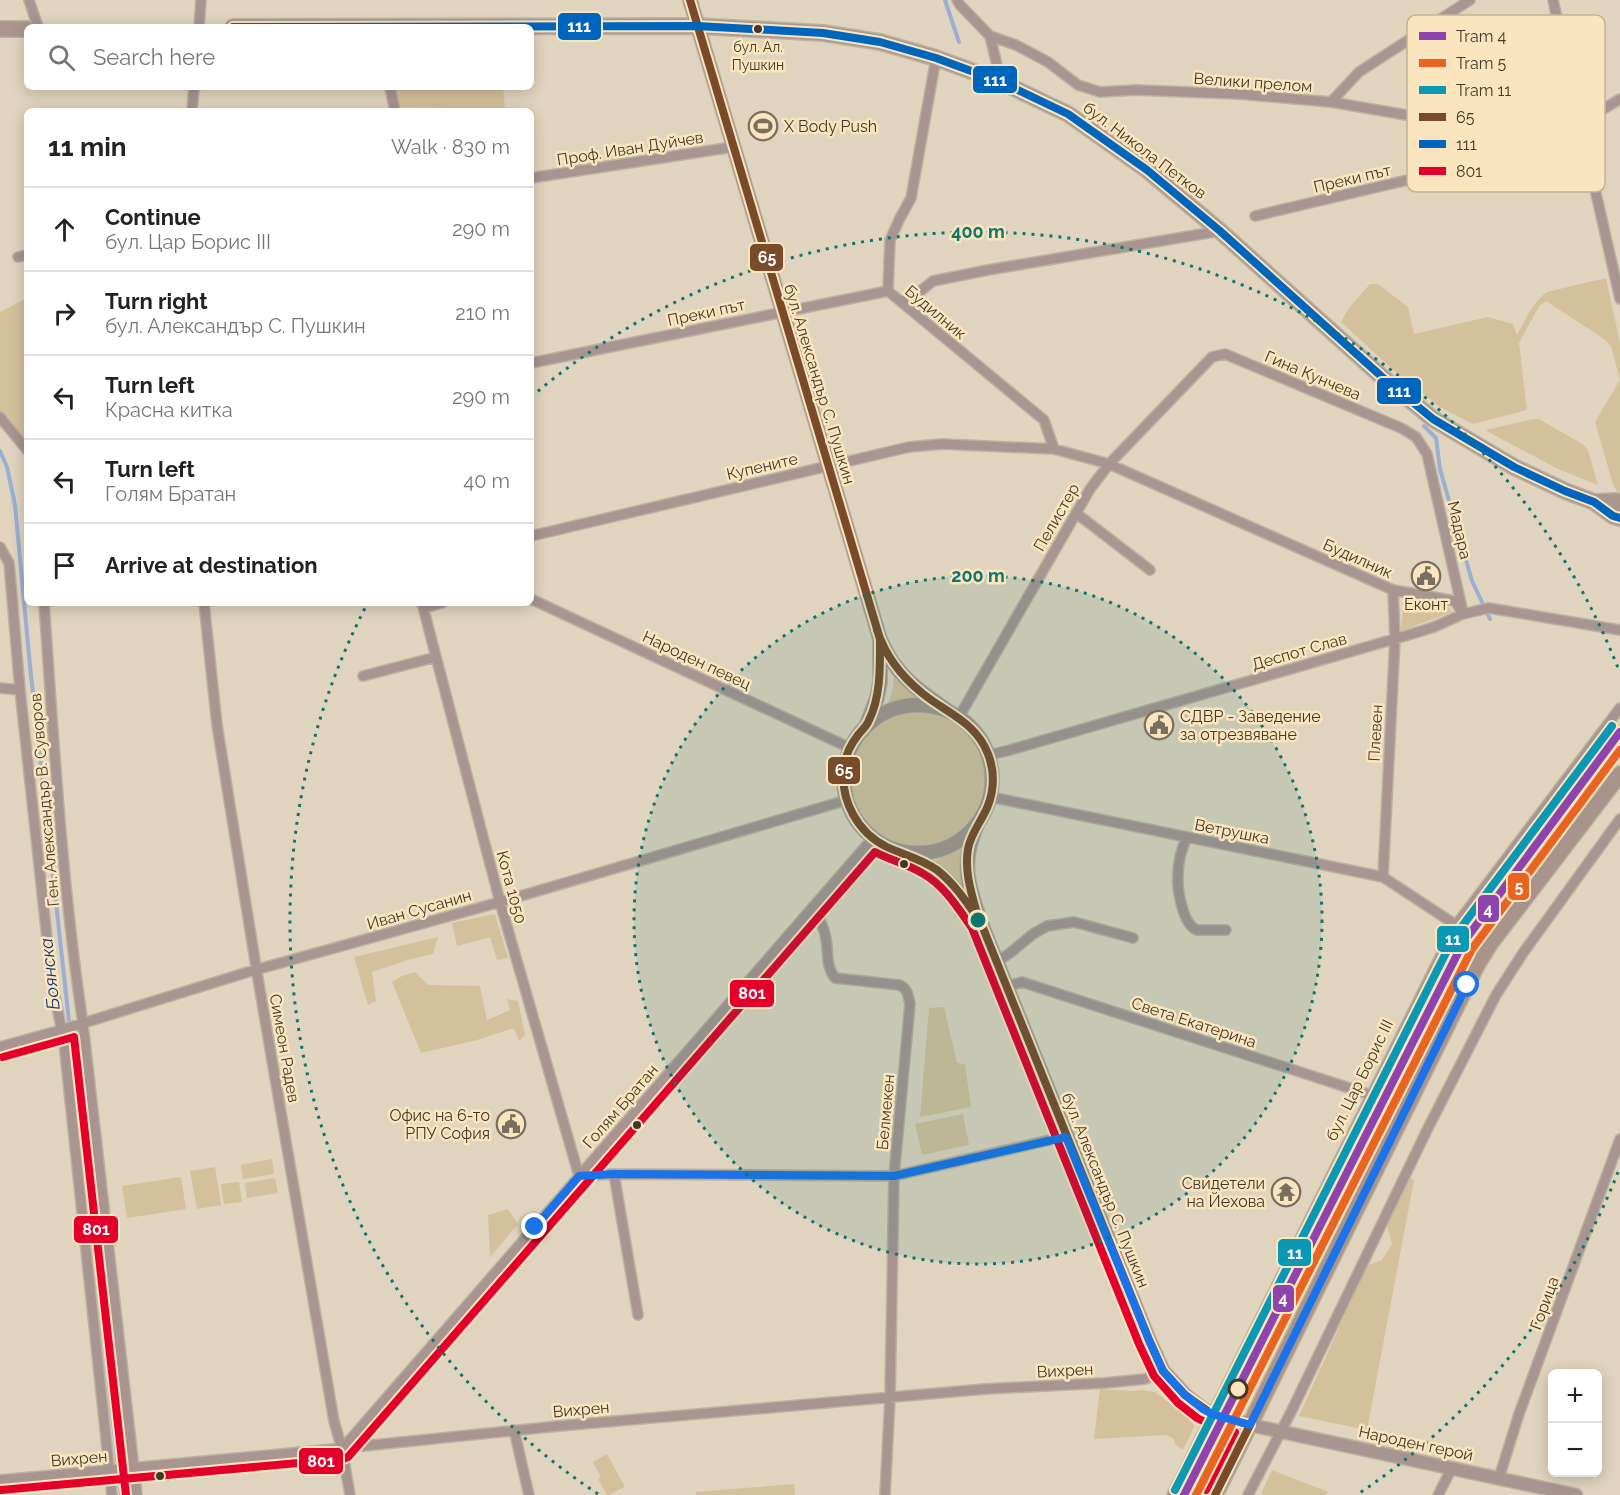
<!DOCTYPE html>
<html lang="en">
<head>
<meta charset="utf-8">
<style>
  :root { --surface:#fff; --page:#f2f2f2; --text:#222; --muted:#767676; --line:#e0e0e0 }
  body { margin:0; font-family:Raleway,sans-serif; background:var(--page); color:var(--text) }
  .controls { position:absolute; right:18px; bottom:18px; display:grid; overflow:hidden; border-radius:9px; box-shadow:0 3px 15px #0003 }
  .controls button { width:54px; height:54px; display:grid; place-items:center; padding:0; border:0; border-bottom:2px solid var(--line); background:var(--surface); color:var(--text); font:30px sans-serif }
  .stop { position:absolute; width:18px; height:18px; margin:-14px; border:4px solid #1a73e8; border-radius:50%; background:#fff }
  .stop.end { background:#1a73e8; border-color:#fff; box-shadow:0 2px 6px #0008 }
  .list { margin:0; padding:0; list-style:none }
  h2 { display:flex; justify-content:space-between; align-items:center; height:78px; margin:0; padding:0 24px; font-size:26px }
  h2 small { font-size:20px; font-weight:400; color:var(--muted) }
  .list li { display:grid; grid-template-columns:39px 1fr auto; gap:18px; align-items:center; box-sizing:border-box; height:84px; padding:0 24px; border-top:2px solid var(--line) }
  .list b { display:block; font-size:22px; white-space:nowrap }
  .list p { margin:0; font-size:20px; white-space:nowrap; color:var(--muted) }
  .list em { font-size:20px; font-style:normal; color:var(--muted) }
  .icon { flex:none; width:33px; height:33px; fill:none; stroke:currentColor; stroke-width:2; stroke-linecap:round; stroke-linejoin:round }
  .map { position:relative; flex:none; width:1620px; height:1495px; overflow:hidden }
  .search { position:absolute; background:var(--surface); box-shadow:0 3px 15px #0003; left:24px; top:24px; width:510px; height:66px; display:flex; align-items:center; gap:15px; box-sizing:border-box; padding:0 21px; border-radius:9px; color:var(--muted); font-size:22px }
  .panel { position:absolute; background:var(--surface); box-shadow:0 3px 15px #0003; left:24px; top:108px; width:510px; height:498px; border-radius:9px }
  .map>svg:first-child { display:block }
  .green { fill:#d4c09b }
  .lines { fill:none; stroke-linecap:round; stroke-linejoin:round }
  .stream { stroke:#9bafd3; stroke-width:4 }
  .minor-casing { stroke:#bbb1a0; stroke-width:12 }
  .tertiary-casing { stroke:#bbb1a0; stroke-width:15 }
  .secondary-casing { stroke:#bbb1a0; stroke-width:16 }
  .primary-casing { stroke:#bbb1a0; stroke-width:18 }
  .trunk-casing { stroke:#bbb1a0; stroke-width:18 }
  .minor { stroke:#a89591; stroke-width:9 }
  .tertiary { stroke:#a89591; stroke-width:12 }
  .secondary { stroke:#a7938c; stroke-width:14 }
  .primary { stroke:#a9948c; stroke-width:15 }
  .trunk { stroke:#aa968d; stroke-width:15 }
  .bus-1-casing { stroke:#fbe5be; stroke-width:12 }
  .bus-2-casing { stroke:#fbe5be; stroke-width:12 }
  .bus-3-casing { stroke:#fbe5be; stroke-width:12 }
  .bus-1 { stroke:#7a4b2a; stroke-width:8 }
  .bus-2 { stroke:#0065bd; stroke-width:8 }
  .bus-3 { stroke:#e4002b; stroke-width:8 }
  .tram-1-casing { stroke:#fbe5be; stroke-width:12 }
  .tram-2-casing { stroke:#fbe5be; stroke-width:12 }
  .tram-3-casing { stroke:#fbe5be; stroke-width:12 }
  .tram-1 { stroke:#8e44ad; stroke-width:8 }
  .tram-2 { stroke:#e96322; stroke-width:8 }
  .tram-3 { stroke:#0a98b5; stroke-width:8 }
  .route { stroke:#1a73e8; stroke-width:8 }
  .ring { fill:none; stroke:#0f766e; stroke-width:3; stroke-dasharray:3 6 }
  .bus-dot { fill:#42392a; stroke:#fbe5be; stroke-width:2 }
  .stop-dot { fill:#fbe5be; stroke:#42392a; stroke-width:3 }
  .labels { text-anchor:middle; stroke-width:5; stroke-linejoin:round; paint-order:stroke }
  .bus-label { font-size:14px; fill:#42392a; stroke:#fbe5be }
  .street-label { font-size:16px; fill:#42392a; stroke:#fbe5be }
  .poi-label { font-size:16px; fill:#42392a; stroke:#fbe5be; text-anchor:start }
  .water-label { font-size:18px; font-style:italic; fill:#14367d; stroke:#fbe5be }
  .key { fill:#fbe5be; stroke:#c4b192; stroke-width:1.5 }
  .key-label { font-size:16px; fill:#42392a }
  .centre { fill:#0f766e; stroke:#fbe5be; stroke-width:3 }
  .ring-label { font-size:18px; text-anchor:middle; font-weight:bold; fill:#0f766e; stroke:#fbe5be; stroke-width:5; stroke-linejoin:round; paint-order:stroke }
  .line-badge { stroke:#fbe5be; stroke-width:2 }
  .badge-label { font-size:16px; text-anchor:middle; font-weight:bold; fill:#fff }
</style>
</head>
<body>
<div class="map">
<svg width="1620" height="1495" viewBox="0 0 1620 1495">
  <rect width="100%" height="100%" fill="#e0d4be"/>
  <!-- green -->
  <path class="green" d="M396,87h107l2,22 -105,-2z
    M1606,278l14,65v151l-6,-7 -2,-6 -17,-59 25,-42 -9,-34 -7,-7 -58,-38 -7,5 -20,37 8,67 -54,14 -33,-17 -16,-13 -12,-7 -71,-65 7,-13 22,-25h8l30,23 6,27 74,-17 25,7 4,11c9,-16 15,-32 30,-43z
    M27,298v146l-27,-29v-103z
    M1534,419h5l45,26 4,5 10,35 -40,-16 -73,-39z
    M1404,599l42,4 6,9 -51,19z
    M894,672l30,27 -18,1 -19,7 6,-20z
    M852 779a66 66 0 1 1 132 0a66 66 0 1 1-132 0Z
    M964,848v41l-32,-27z
    M495,914l13,44 -11,2 -7,-23 -33,9 -5,-23z
    M438,937l-5,17 -22,5 -39,13 4,29 -8,4 -14,-48z
    M415,972l13,13 52,1 7,34 23,-10 -3,-11 11,2 7,34 -6,6 -5,-13 -40,13 -53,12 -29,-71 10,-6z
    M944,1007l13,56 8,1 6,43 -51,10 9,-109z
    M963,1114l6,31 -47,10 -7,-31z
    M272,1159l2,15 -31,5 -2,-14z
    M215,1167l6,38 -24,4 -7,-38z
    M181,1177l5,32 -59,9 -5,-32z
    M1409,1177l5,3 -47,250 -68,-14 68,-150 15,-6 10,-16 -5,-18z
    M275,1178l3,15 -31,5 -2,-15z
    M239,1182l3,20 -18,2 -3,-20z
    M508,1209l10,15 -28,33 -2,-42z
    M1100,1389l32,2 9,-1 14,2 36,28 3,7 -11,23 -7,-5 -3,-7 -8,-3 -71,4z
    M607,1454l18,33 -16,8h-2l-9,-16 3,-1 -8,-16z
    M1272,1470l56,22 -2,3h-61l-4,-1z
    M794,1484l1,11h-99v-3z"/>
  <g class="lines">
    <!-- stream -->
    <path class="stream" d="M945,0l14,42
      M1424,426l12,12 4,31 32,112 18,38
      M0,451l7,16 8,38 15,161 91,829"/>
    <!-- minor casing -->
    <g class="minor-casing">
      <path id="minor" d="M29,0l9,27
        M957,0l3,5 30,31 11,46
        M1553,0l27,123 40,176
        M199,27l2,-27
        M990,36l26,9 32,17 30,23 22,7 36,-2 103,4 92,8 168,29 19,18
        M936,58l-25,140 -11,20 -10,22 -2,51 156,129 10,29
        M390,87l5,24
        M1331,102l28,-30 111,-72
        M192,111l2,-24
        M531,178l202,-31
        M1255,216l216,-51 47,-16 62,-26 40,-24
        M18,257l9,-2
        M901,302l12,-5 20,-16 55,-11 232,-39
        M531,363l357,-72
        M0,417l27,33
        M1076,513l74,57
        M531,536l378,-89 33,-3 112,5 55,15 284,126 62,11 8,13
        M0,547l9,16 11,127 31,285 13,68 48,452
        M531,599l319,149
        M44,603c10,140 18,281 39,421l54,471
        M204,603l13,122 40,248 77,448 8,28 8,46
        M422,603l78,299 79,274 35,-2 280,2 173,-40
        M424,608l18,-5
        M363,676l73,-19
        M0,688l20,2
        M959,717l131,-228 19,-25 103,-107 13,-3 176,74 15,9 11,17 35,154
        M989,755l21,-5 405,-117 19,-6 29,-13 26,-6 131,22
        M991,797l392,80 73,48
        M1187,837c-5,11 -9,24 -9,37 -1,14 4,50 19,56h29
        M1383,877l12,-238 -2,-49
        M813,907c4,8 10,18 12,27 4,15 0,32 10,44l64,7c9,3 9,11 11,19l-16,172 -4,222 -5,97
        M996,962l14,-9 23,-19 14,-8 27,-4 59,16
        M1006,987l16,-5 349,113
        M0,1047l61,-17 187,-58 252,-70 347,-102
        M614,1174l24,141
        M514,1430l15,65
        M342,1449l531,-611
        M1499,1478l20,-64 101,-275
        M0,1480l334,-31 225,-23 426,-37 119,-6 41,-4 18,-8
        M1172,1495l94,-188 190,-382 164,-217
        M1248,1495l43,-83 136,-282 69,-135 27,-42 97,-134
        M1438,1495l14,-27"/>
    </g>
    <!-- tertiary casing -->
    <g class="tertiary-casing">
      <path id="tertiary" d="M1250,1425l326,70"/>
    </g>
    <!-- secondary casing -->
    <g class="secondary-casing">
      <path id="secondary" d="M690,0l190,639c4,8 8,18 14,25 14,20 34,33 54,47
        M844 779a74 74 0 1 1 148 0a74 74 0 1 1-148 0Z
        M867,724l10,-26 3,-16v-41
        M977,825c-17,38 -9,60 4,98l168,417 14,31 22,24 18,14 9,5 38,11
        M910,856c26,11 45,29 61,53"/>
    </g>
    <!-- primary casing -->
    <g class="primary-casing">
      <path id="primary" d="M1215,1495l262,-530 13,-21 130,-170"/>
    </g>
    <!-- trunk casing -->
    <g class="trunk-casing">
      <path id="trunk" d="M233,27l464,-1 126,7 57,9 56,16 65,24 67,32 79,56 73,61 161,145 52,43 81,48 51,24 29,11 19,14 7,2
        M0,29h27
        M1594,502l22,-1 4,2"/>
    </g>
    <!-- minor -->
    <use href="#minor" class="minor"/>
    <!-- tertiary -->
    <use href="#tertiary" class="tertiary"/>
    <!-- secondary -->
    <use href="#secondary" class="secondary"/>
    <!-- primary -->
    <use href="#primary" class="primary"/>
    <!-- trunk -->
    <use href="#trunk" class="trunk"/>
    <!-- bus-1 casing -->
    <g class="bus-1-casing">
      <path id="bus-1" d="M690,0l190,639c0,27 1,57 -11,81 -2,6 -7,10 -11,15 -7,9 -13,21 -14,33 -4,33 14,65 43,79 17,8 35,12 50,23 18,14 31,34 44,53l168,417 14,31 22,24 27,19 38,11
        M877,630c8,25 24,46 45,63 24,20 54,29 66,61 8,20 6,43 -5,62 -6,11 -13,21 -15,33 -4,23 4,46 10,68
        M1215,1495l35,-70"/>
    </g>
    <!-- bus-2 casing -->
    <g class="bus-2-casing">
      <path id="bus-2" d="M233,27l464,-1 126,7 57,9 56,16 65,24 67,32 79,56 73,61 161,145 52,43 81,48 51,24 29,11 19,14 7,2"/>
    </g>
    <!-- bus-3 casing -->
    <g class="bus-3-casing">
      <path id="bus-3" d="M3,1057l71,-20 52,458
        M1,1490l342,-31 5,-2 527,-605c15,8 32,12 47,21 22,12 36,35 50,55l167,416 15,32 24,27 19,15 10,5 28,9 -29,58"/>
    </g>
    <!-- bus-1 -->
    <use href="#bus-1" class="bus-1"/>
    <!-- bus-2 -->
    <use href="#bus-2" class="bus-2"/>
    <!-- bus-3 -->
    <use href="#bus-3" class="bus-3"/>
    <!-- tram-1 casing -->
    <g class="tram-1-casing">
      <path id="tram-1" d="M1184,1495l279,-552 157,-211"/>
    </g>
    <!-- tram-2 casing -->
    <g class="tram-2-casing">
      <path id="tram-2" d="M1196,1495l276,-546 148,-199"/>
    </g>
    <!-- tram-3 casing -->
    <g class="tram-3-casing">
      <path id="tram-3" d="M1175,1490l279,-553 158,-211"/>
    </g>
    <!-- tram-1 -->
    <use href="#tram-1" class="tram-1"/>
    <!-- tram-2 -->
    <use href="#tram-2" class="tram-2"/>
    <!-- tram-3 -->
    <use href="#tram-3" class="tram-3"/>
  </g>
  <g class="lines">
    <!-- route -->
    <path class="route" d="M535,1227l44,-51 35,-2 280,2 172,-39 83,203 14,31 22,24 18,14 9,5 38,11 217,-440"/>
  </g>
  <!-- distance rings -->
  <circle cx="978" cy="920" r="344" fill="#0f766e" fill-opacity=".12"/>
  <g class="ring">
    <circle cx="978" cy="920" r="344"/>
    <path d="M1618 1172A688 688 0 0 1 1358 1494M598 1494A688 688 0 0 1 365 608M531 397A688 688 0 0 1 1618 668"/>
  </g>
  <!-- icons -->
  <defs>
    <g id="stadium-ring" transform="scale(1.5)"><circle r="9.5" fill="#fbe5be" stroke="#796f5e" stroke-width="1.5"/><path d="M0-5a6.5 5 0 1 0 0 10a6.5 5 0 1 0 0-10ZM-3.5-1.8h7v3.6h-7Z" fill="#796f5e"/></g>
    <g id="civic-ring" transform="scale(1.5)"><circle r="9.5" fill="#fbe5be" stroke="#796f5e" stroke-width="1.5"/><path d="M-.6-6.5H3V-4.5H.6V-3L4-1V1h2V6H-6V1h2V-1L-.6-3ZM-1.2 2.5V6h2.4V2.5Z" fill="#796f5e"/></g>
    <g id="temple-ring" transform="scale(1.5)"><circle r="9.5" fill="#fbe5be" stroke="#796f5e" stroke-width="1.5"/><path d="M0-6L5-2H3V0L6.5 2.5H4V6H1.5V3h-3V6H-4V2.5H-6.5L-3 0V-2H-5Z" fill="#796f5e"/></g>
  </defs>
  <g fill-rule="evenodd">
    <use href="#stadium-ring" x="763" y="126"/>
    <use href="#civic-ring" x="1426" y="576"/>
    <use href="#civic-ring" x="1159" y="725"/>
    <use href="#civic-ring" x="511" y="1124"/>
    <use href="#temple-ring" x="1286" y="1192"/>
  </g>
  <!-- markers -->
  <g class="bus-dot">
    <circle cx="758" cy="29" r="5"/>
    <circle cx="904" cy="864" r="5"/>
    <circle cx="637" cy="1125" r="5"/>
    <circle cx="160" cy="1476" r="5"/>
  </g>
  <circle class="stop-dot" cx="1238" cy="1389" r="9"/>
  <g class="labels">
    <!-- bus labels -->
    <g class="bus-label">
      <text x="758" y="52">бул. Ал.<tspan x="758" dy="18">Пушкин</tspan></text>
    </g>
    <!-- street labels -->
    <g class="street-label">
      <text transform="translate(1253 82) rotate(4)" y="6">Велики прелом</text>
      <text transform="translate(630 148) rotate(-9)" y="6">Проф. Иван Дуйчев</text>
      <text transform="translate(1145 150) rotate(37)" y="6">бул. Никола Петков</text>
      <text transform="translate(1352 178) rotate(-13)" y="6">Преки път</text>
      <text transform="translate(706 312) rotate(-12)" y="6">Преки път</text>
      <text transform="translate(936 312) rotate(40)" y="6">Будилник</text>
      <text transform="translate(1313 375) rotate(23)" y="6">Гина Кунчева</text>
      <text transform="translate(820 384) rotate(73)" y="6">бул. Александър С. Пушкин</text>
      <text transform="translate(762 466) rotate(-13)" y="6">Купените</text>
      <text transform="translate(1056 517) rotate(-60)" y="6">Пелистер</text>
      <text transform="translate(1460 530) rotate(77)" y="6">Мадара</text>
      <text transform="translate(1358 558) rotate(24)" y="6">Будилник</text>
      <text transform="translate(1299 651) rotate(-16)" y="6">Деспот Слав</text>
      <text transform="translate(697 660) rotate(25)" y="6">Народен певец</text>
      <text transform="translate(1375 733) rotate(-87)" y="6">Плевен</text>
      <text transform="translate(44 800) rotate(-95)" y="6">Ген. Александър В. Суворов</text>
      <text transform="translate(1232 831) rotate(11)" y="6">Ветрушка</text>
      <text transform="translate(512 887) rotate(75)" y="6">Кота 1050</text>
      <text transform="translate(419 909) rotate(-16)" y="6">Иван Сусанин</text>
      <text transform="translate(1194 1022) rotate(18)" y="6">Света Екатерина</text>
      <text transform="translate(285 1048) rotate(80)" y="6">Симеон Радев</text>
      <text transform="translate(1359 1080) rotate(-64)" y="6">бул. Цар Борис III</text>
      <text transform="translate(620 1106) rotate(-49)" y="6">Голям Братан</text>
      <text transform="translate(885 1112) rotate(-85)" y="6">Белмекен</text>
      <text transform="translate(1106 1190) rotate(68)" y="6">бул. Александър С. Пушкин</text>
      <text transform="translate(1544 1303) rotate(-70)" y="6">Горица</text>
      <text transform="translate(1065 1370) rotate(-3)" y="6">Вихрен</text>
      <text transform="translate(581 1409) rotate(-5)" y="6">Вихрен</text>
      <text transform="translate(1416 1443) rotate(12)" y="6">Народен герой</text>
      <text transform="translate(79 1458) rotate(-5)" y="6">Вихрен</text>
    </g>
    <!-- poi labels -->
    <g class="poi-label">
      <text x="784" y="132">X Body Push</text>
      <text x="1426" y="610" text-anchor="middle">Еконт</text>
      <text x="1180" y="722">СДВР - Заведение<tspan x="1180" dy="18">за отрезвяване</tspan></text>
      <text x="490" y="1121" text-anchor="end">Офис на 6-то<tspan x="490" dy="18">РПУ София</tspan></text>
      <text x="1265" y="1189" text-anchor="end">Свидетели<tspan x="1265" dy="18">на Йехова</tspan></text>
    </g>
    <!-- water labels -->
    <g class="water-label">
      <text transform="translate(50 974) rotate(-96)" y="6">Боянска</text>
    </g>
  </g>
  <!-- legend -->
  <rect x="1407" y="15" width="198" height="177" rx="9" class="key"/>
  <rect x="1419" y="32" width="27" height="8" fill="#8e44ad"/>
  <rect x="1419" y="59" width="27" height="8" fill="#e96322"/>
  <rect x="1419" y="86" width="27" height="8" fill="#0a98b5"/>
  <rect x="1419" y="113" width="27" height="8" fill="#7a4b2a"/>
  <rect x="1419" y="140" width="27" height="8" fill="#0065bd"/>
  <rect x="1419" y="167" width="27" height="8" fill="#e4002b"/>
  <g class="key-label">
    <text x="1456" y="42">Tram 4</text>
    <text x="1456" y="69">Tram 5</text>
    <text x="1456" y="96">Tram 11</text>
    <text x="1456" y="123">65</text>
    <text x="1456" y="150">111</text>
    <text x="1456" y="177">801</text>
  </g>
  <circle cx="978" cy="920" r="9" class="centre"/>
  <g class="ring-label">
    <text x="978" y="238">400 m</text>
    <text x="978" y="582">200 m</text>
  </g>
  <g class="line-badge">
    <rect x="557" y="12" width="45" height="29" rx="6" fill="#0065bd"/>
    <rect x="972" y="65" width="46" height="29" rx="6" fill="#0065bd"/>
    <rect x="749" y="243" width="35" height="29" rx="6" fill="#7a4b2a"/>
    <rect x="1376" y="377" width="46" height="28" rx="6" fill="#0065bd"/>
    <rect x="827" y="756" width="34" height="29" rx="6" fill="#7a4b2a"/>
    <rect x="1507" y="872" width="23" height="29" rx="6" fill="#e96322"/>
    <rect x="1477" y="894" width="23" height="29" rx="6" fill="#8e44ad"/>
    <rect x="1436" y="925" width="34" height="28" rx="6" fill="#0a98b5"/>
    <rect x="729" y="979" width="46" height="29" rx="6" fill="#e4002b"/>
    <rect x="73" y="1215" width="46" height="29" rx="6" fill="#e4002b"/>
    <rect x="1277" y="1238" width="35" height="29" rx="6" fill="#0a98b5"/>
    <rect x="1272" y="1284" width="23" height="29" rx="6" fill="#8e44ad"/>
    <rect x="298" y="1447" width="46" height="28" rx="6" fill="#e4002b"/>
  </g>
  <g class="badge-label">
    <text x="579" y="32">111</text>
    <text x="995" y="86">111</text>
    <text x="767" y="263">65</text>
    <text x="1399" y="397">111</text>
    <text x="844" y="776">65</text>
    <text x="1519" y="892">5</text>
    <text x="1488" y="915">4</text>
    <text x="1453" y="945">11</text>
    <text x="752" y="999">801</text>
    <text x="96" y="1235">801</text>
    <text x="1295" y="1259">11</text>
    <text x="1283" y="1304">4</text>
    <text x="321" y="1467">801</text>
  </g>
</svg>
<div class="controls">
<button>+</button>
<button>−</button>
</div>
<div class="stop" style="left:1467px;top:985px"></div>
<div class="stop end" style="left:535px;top:1227px"></div>
<div class="search"><svg class="icon" aria-label="search" viewBox="0 0 24 24"><circle cx="10" cy="10" r="6"/><path d="M15 15l6 6"/></svg>Search here</div>
<section class="panel">
<h2>11 min<small>Walk · 830 m</small></h2>
<ul class="list">
<li><svg class="icon" aria-label="ahead" viewBox="0 0 24 24"><path d="M12 20V5M6 11l6-6 6 6"/></svg><div><b>Continue</b><p>бул. Цар Борис III</p></div><em>290 m</em></li>
<li><svg class="icon" aria-label="right" viewBox="0 0 24 24"><path d="M7 20v-9h11M14 6l5 5-5 5"/></svg><div><b>Turn right</b><p>бул. Александър С. Пушкин</p></div><em>210 m</em></li>
<li><svg class="icon" aria-label="left" viewBox="0 0 24 24"><path d="M17 20v-9H6M10 6l-5 5 5 5"/></svg><div><b>Turn left</b><p>Красна китка</p></div><em>290 m</em></li>
<li><svg class="icon" aria-label="left" viewBox="0 0 24 24"><path d="M17 20v-9H6M10 6l-5 5 5 5"/></svg><div><b>Turn left</b><p>Голям Братан</p></div><em>40 m</em></li>
<li><svg class="icon" aria-label="arrive" viewBox="0 0 24 24"><path d="M6 21V4h12l-3 4 3 4H6"/></svg><div><b>Arrive at destination</b></div></li>
</ul>
</section>
</div>
</body>
</html>
